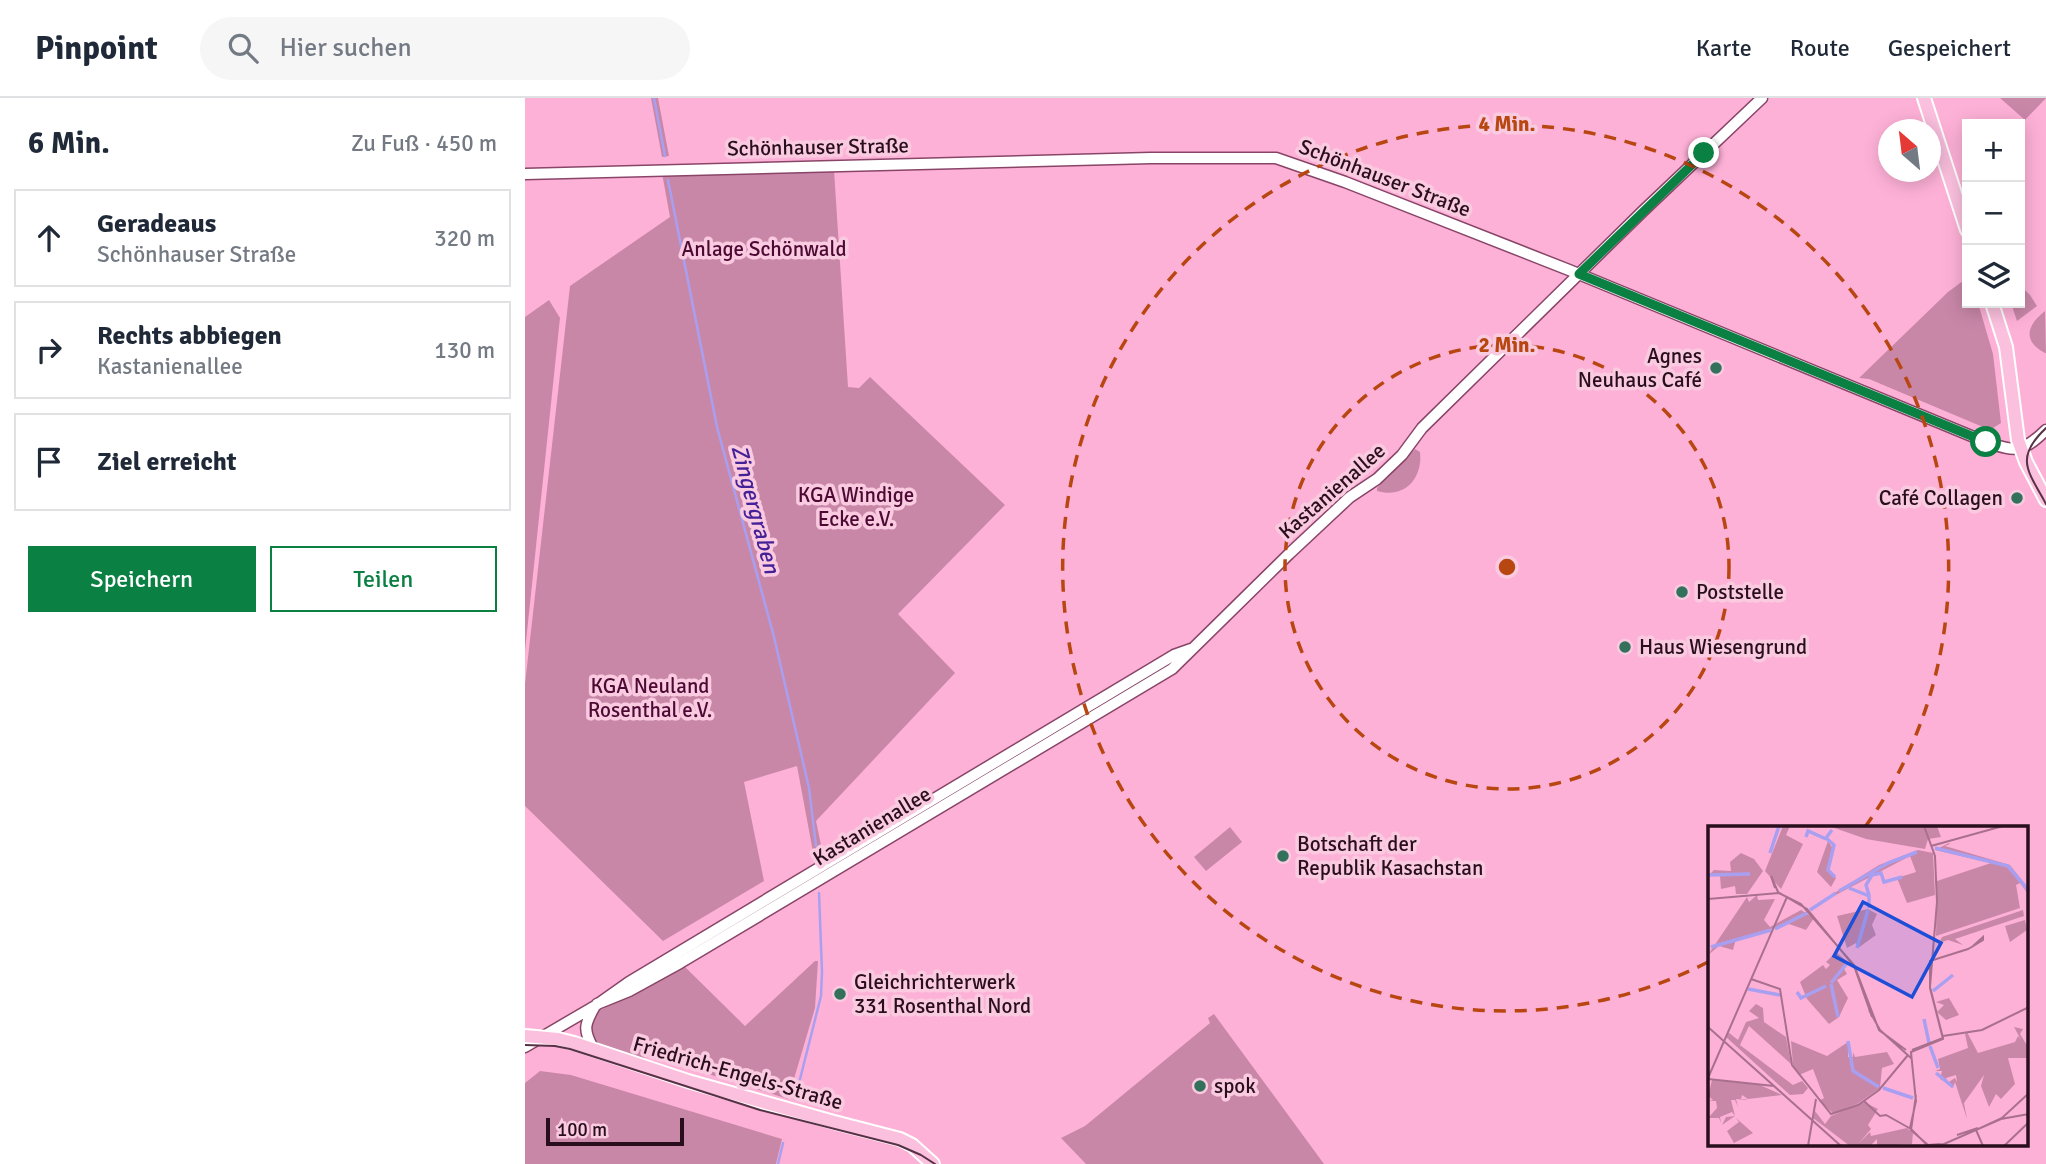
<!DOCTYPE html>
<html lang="de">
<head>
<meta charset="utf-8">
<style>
  :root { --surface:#fff; --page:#f6f6f7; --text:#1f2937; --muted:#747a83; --line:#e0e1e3; --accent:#0b8043 }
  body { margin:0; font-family:Signika,sans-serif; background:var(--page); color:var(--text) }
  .controls { position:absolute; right:21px; top:21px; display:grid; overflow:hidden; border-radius:0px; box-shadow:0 4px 18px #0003 }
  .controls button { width:63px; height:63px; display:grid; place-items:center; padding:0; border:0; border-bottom:2px solid var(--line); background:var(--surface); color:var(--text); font:35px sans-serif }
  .compass { position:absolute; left:1353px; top:21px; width:63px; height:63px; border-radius:50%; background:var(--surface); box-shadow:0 4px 18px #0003; rotate:332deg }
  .scale { position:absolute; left:21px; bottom:18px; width:138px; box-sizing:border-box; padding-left:7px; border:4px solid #290e1d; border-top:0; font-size:19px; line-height:24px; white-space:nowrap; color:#290e1d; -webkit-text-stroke:5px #f9cae0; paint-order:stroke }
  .stop { position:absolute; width:21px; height:21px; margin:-16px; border:5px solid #0b8043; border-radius:50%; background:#fff }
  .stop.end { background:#0b8043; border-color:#fff; box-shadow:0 2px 7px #0008 }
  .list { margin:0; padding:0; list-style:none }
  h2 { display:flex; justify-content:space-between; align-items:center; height:91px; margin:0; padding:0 28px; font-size:30px }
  h2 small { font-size:23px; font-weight:400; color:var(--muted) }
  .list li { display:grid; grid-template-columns:46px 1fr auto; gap:21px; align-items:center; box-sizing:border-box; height:98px; margin:0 14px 14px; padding:0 14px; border:2px solid var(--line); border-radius:0px }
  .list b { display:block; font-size:26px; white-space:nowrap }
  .list p { margin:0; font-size:23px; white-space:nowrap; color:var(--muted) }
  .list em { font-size:23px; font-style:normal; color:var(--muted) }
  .actions { display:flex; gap:14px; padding:21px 28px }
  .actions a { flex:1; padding:16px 0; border:2px solid var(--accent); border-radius:0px; text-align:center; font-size:24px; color:var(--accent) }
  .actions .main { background:var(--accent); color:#fff }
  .icon { flex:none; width:38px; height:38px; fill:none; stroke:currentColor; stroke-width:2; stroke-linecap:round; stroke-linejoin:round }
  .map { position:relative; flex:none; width:1521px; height:1066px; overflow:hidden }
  header { display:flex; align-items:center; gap:42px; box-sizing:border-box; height:98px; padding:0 35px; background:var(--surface); border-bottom:2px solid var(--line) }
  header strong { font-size:33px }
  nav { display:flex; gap:38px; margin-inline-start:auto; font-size:24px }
  .search { width:490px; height:63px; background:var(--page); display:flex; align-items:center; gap:18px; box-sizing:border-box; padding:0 24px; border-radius:38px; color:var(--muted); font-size:26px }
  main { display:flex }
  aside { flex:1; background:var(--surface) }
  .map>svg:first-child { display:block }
  .green { fill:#c987a8 }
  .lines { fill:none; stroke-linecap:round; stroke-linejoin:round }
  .stream { stroke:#a99ff1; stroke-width:2.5 }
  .minor-casing { stroke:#884568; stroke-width:13 }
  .major-casing { stroke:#fff; stroke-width:16 }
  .minor { stroke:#fff; stroke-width:10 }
  .major { stroke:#fbc0de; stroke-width:12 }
  .tram { stroke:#573145; stroke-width:2 }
  .route { stroke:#0b8043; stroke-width:9 }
  .ring { fill:none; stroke:#b84610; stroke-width:3.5; stroke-dasharray:12 9 }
  .poi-dot { fill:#34715c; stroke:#f9cae0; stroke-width:2.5 }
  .labels { text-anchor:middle; stroke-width:7; stroke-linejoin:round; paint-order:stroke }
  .street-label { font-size:21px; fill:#290e1d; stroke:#f9cae0 }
  .park-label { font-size:21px; fill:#4c0932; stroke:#f9cae0 }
  .poi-label { font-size:21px; fill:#290e1d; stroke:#f9cae0; text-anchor:start }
  .water-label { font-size:23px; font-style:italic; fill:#452197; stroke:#f9cae0 }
  .inset-river { fill:none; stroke:#a99ff1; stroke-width:3.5 }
  .inset-road { fill:none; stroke:#a9708d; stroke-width:2 }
  .view { fill:#1d4ed8; fill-opacity:0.15; stroke:#1d4ed8; stroke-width:3.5 }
  .inset-edge { fill:none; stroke:#290e1d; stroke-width:3.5 }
  .centre { fill:#b84610; stroke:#f9cae0; stroke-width:3.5 }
  .ring-label { font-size:21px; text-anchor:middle; font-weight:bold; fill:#b84610; stroke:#f9cae0; stroke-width:7; stroke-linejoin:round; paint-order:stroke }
</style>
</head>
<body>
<header>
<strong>Pinpoint</strong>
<div class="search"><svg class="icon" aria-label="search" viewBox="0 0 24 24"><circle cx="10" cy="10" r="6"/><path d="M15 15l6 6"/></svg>Hier suchen</div>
<nav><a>Karte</a><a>Route</a><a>Gespeichert</a></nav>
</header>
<main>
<aside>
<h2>6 Min.<small>Zu Fuß · 450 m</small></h2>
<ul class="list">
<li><svg class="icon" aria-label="ahead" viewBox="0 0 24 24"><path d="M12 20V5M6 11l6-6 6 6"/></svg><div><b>Geradeaus</b><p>Schönhauser Straße</p></div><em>320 m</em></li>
<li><svg class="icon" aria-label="right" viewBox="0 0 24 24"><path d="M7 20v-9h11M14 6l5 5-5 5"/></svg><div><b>Rechts abbiegen</b><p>Kastanienallee</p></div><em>130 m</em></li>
<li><svg class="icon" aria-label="arrive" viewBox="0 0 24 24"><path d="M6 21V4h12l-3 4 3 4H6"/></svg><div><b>Ziel erreicht</b></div></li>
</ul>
<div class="actions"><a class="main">Speichern</a><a>Teilen</a></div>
</aside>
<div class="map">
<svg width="1521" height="1066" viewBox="0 0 1521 1066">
  <rect width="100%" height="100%" fill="#feb1d7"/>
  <!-- green -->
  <path class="green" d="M126,0h7l11,58 -7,1z
    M1475,0h46l-21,22z
    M309,72l14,217 11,1 11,-11 135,128 -107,109 57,59 -139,148 5,24 -8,7 -16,-86 -53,16 20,99 -101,60 -138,-135v-122l45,-398 100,-69 -8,-44z
    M1442,180v25h11l15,51 8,69 -11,7 -121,-51 -10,-1 89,-86z
    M1500,192l5,5 7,11 -20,15 -6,-18h9v-10z
    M24,202l11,18 -35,333v-334z
    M1520,213l1,42h-1c-23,-12 -18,-28 0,-42z
    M890,351l5,3c3,27 -16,47 -43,39v-3z
    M705,729l12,15 -36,29 -12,-14z
    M290,863h3l-3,47 -27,91 -143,-45 -1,6 -46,-12 -9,-12 2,-18 6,-6 86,-47 62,61z
    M689,916l110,150h-238l-25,-26 24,-12 125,-103 -2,-5z
    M15,973l31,4 211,64 -6,25h-251v-81z"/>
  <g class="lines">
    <!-- stream -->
    <path class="stream" d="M129,0l11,58
      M143,82l49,247 57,210 35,151 7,58
      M270,1001l26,-103 1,-24 -3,-79
      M253,1066l5,-21"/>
    <!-- minor casing -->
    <g class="minor-casing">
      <path id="minor" d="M0,76l626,-16h125l69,24 224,88 417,172c31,10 36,11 60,-12
        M72,906l32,-13 51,-28 492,-294 117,-115 61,-57 27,-18 25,-24 20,-27 221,-217 119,-113
        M0,949l70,-41 34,-24 545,-327 17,-6
        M69,952c-11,-20 -10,-25 1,-44"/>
    </g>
    <!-- major casing -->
    <g class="major-casing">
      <path id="major" d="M1399,0l43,132
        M1467,205l14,44 12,93 8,22 20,38
        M0,938l33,3 16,4 114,38 146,41 66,17 12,6 21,19"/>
    </g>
    <!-- minor -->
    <use href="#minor" class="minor"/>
    <!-- major -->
    <use href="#major" class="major"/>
    <!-- tram -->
    <path class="tram" d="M1521,330c-32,30 -18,43 0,76
      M0,947l30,1 15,3 190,61 138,35 23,10 14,9"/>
  </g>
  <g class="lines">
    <!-- route -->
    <path class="route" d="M1179,55l-125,121 407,168"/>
  </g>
  <!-- distance rings -->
  <g class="ring">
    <circle cx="982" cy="469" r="222"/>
    <path d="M1183 864A443 443 0 1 1 1340 729"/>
  </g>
  <!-- markers -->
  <g class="poi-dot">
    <circle cx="1191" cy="270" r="7"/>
    <circle cx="1492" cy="400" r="7"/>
    <circle cx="1157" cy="494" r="7"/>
    <circle cx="1100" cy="549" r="7"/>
    <circle cx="758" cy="758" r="7"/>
    <circle cx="315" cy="896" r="7"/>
    <circle cx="675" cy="988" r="7"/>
  </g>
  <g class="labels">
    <!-- street labels -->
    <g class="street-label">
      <text transform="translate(293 49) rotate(-1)" y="7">Schönhauser Straße</text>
      <text transform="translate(860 80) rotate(21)" y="7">Schönhauser Straße</text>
      <text transform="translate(807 393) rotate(-41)" y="7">Kastanienallee</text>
      <text transform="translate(347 728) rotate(-31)" y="7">Kastanienallee</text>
      <text transform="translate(213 975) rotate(16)" y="7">Friedrich-Engels-Straße</text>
    </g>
    <!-- park labels -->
    <g class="park-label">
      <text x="239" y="158">Anlage Schönwald</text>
      <text x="331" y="404">KGA Windige<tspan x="331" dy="24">Ecke e.V.</tspan></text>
      <text x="125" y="595">KGA Neuland<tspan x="125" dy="24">Rosenthal e.V.</tspan></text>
    </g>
    <!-- poi labels -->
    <g class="poi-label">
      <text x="1177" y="265" text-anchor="end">Agnes<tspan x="1177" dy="24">Neuhaus Café</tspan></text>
      <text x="1478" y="407" text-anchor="end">Café Collagen</text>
      <text x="1171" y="501">Poststelle</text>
      <text x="1114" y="556">Haus Wiesengrund</text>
      <text x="772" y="753">Botschaft der<tspan x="772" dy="24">Republik Kasachstan</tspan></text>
      <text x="329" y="891">Gleichrichterwerk<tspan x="329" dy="24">331 Rosenthal Nord</tspan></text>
      <text x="689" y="995">spok</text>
    </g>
    <!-- water labels -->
    <g class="water-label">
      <text transform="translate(231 411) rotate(75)" y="8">Zingergraben</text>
    </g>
  </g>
  <!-- overview -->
  <g transform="translate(1183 728)">
    <rect width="320" height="320" fill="#feb1d7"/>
    <path d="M75,0h7l-4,9 17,9 -22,45 -16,-18zM121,0h108l4,11 -13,2 -3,10 -59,-10zM120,15l6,9 -6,19 8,9 -5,9 -14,-15zM241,17l1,1 -5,2 65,19 18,23v6l-8,-11 -4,2 4,23 -84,28 1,-55 54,-18 -56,-13zM210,24l15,3 2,42 -28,8 -10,-25 19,-6 -6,-16 -101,53 70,-44zM33,27l13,6 9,12 -16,23h-11l-1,-8 -14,3 -1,-13h-12l6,-6 17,1 -1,-9zM49,69l1,5 17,-1 -11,21 6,7 31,-17 13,8 -8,12 -17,-6 -53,15 -3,11 -14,-4 -11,9 39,-58 2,5zM160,83l9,5 -5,11 4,10 -18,13 -2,-5 -9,5 -10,-32zM315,84l1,6 -69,23 8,6 -15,-5 -9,3 3,-6zM317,94l2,10 -17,12 -5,-16zM128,126l12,10 -5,5 4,7 -10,6 11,18 -9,19 -10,7 -22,-25 -7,-17 23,-17 3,4 4,-4 -4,-3zM241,172l10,17 -13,5 -9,-8 7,-7 -8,-3zM48,178l7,4 1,14 22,15 5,27 -42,-38 -9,19 53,40 9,-4 6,7 -5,6 -13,1 -64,-58 2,-5 10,8 8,-18 13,-4 -10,-7zM306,201l9,2 -3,5 8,13v11h-20l7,26 -14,15 -5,-5 -7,13 -8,-21 3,-11 -20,28 3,16 -12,-37 -2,6 -4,-6 6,-4 2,4 -1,-7 -10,3 2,5 -8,-4 2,-8h-7l5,-2 -2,-10 30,-11 -3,-14 2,-2 11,21 37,-11 3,-6 3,4zM83,215l36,15 21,-14v15h5v-5l2,5 32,-5 7,12 -12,4 -2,20 -23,16 -24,9 -14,-12 5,-3 -11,-29 -14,6 -6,-10zM4,254l48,5 22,10 -34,4 -6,-4 -1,4h4l3,1 -12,-1 2,8 -3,-7h-4l4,16 -13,9 4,-8 9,-1 -3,-4 -12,5 1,6 -2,-5h-11l9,-10 -1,-7h-8l5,-1 -5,-4zM156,276l14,7 -10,16 3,4 -12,14 11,-11 1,4 36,-8 6,5 -1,11 -35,2v-7l-7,7h-20l-37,-28 2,-7 10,13 6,-8zM28,292l17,15 -19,10 -7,-12 12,-9z" fill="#c987a8"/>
    <path class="inset-river" d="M124,4l-6,8 8,7 -6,25 7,7M98,11l2,-6 18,8M227,22l73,18 21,25M62,27l9,-27M0,49l42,-1M141,62l20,8v12M131,65l49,-28 29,-11M161,69l-3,-10 6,-10 9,-2 3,9 18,-5M102,84l26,-17M67,103l32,-16M3,121l60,-17M149,122l11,-38M123,157l17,-21M123,158l7,33M40,163l32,6M225,165l20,-16M89,166l4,6 25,-12M216,193l5,24M140,215l5,30 26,16M222,220l8,22M228,247l17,14M175,262l30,10"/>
    <path class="inset-road" d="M223,20l72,-20M67,62l-4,-12 7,16 29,17 47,57 18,51M0,73l71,-6 22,11 53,61 25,65 27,20M43,153l29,10 12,76 39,49 27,-9 21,-15 29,-35M161,184l11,20 31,28M0,201l133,119M235,210l39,-6 47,-23M204,224l31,-12 -13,-51 7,-85 -2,-46 -11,-30M203,227l5,48 -6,27 18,18 16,-2 57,-25 28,-5M0,252l79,-181M0,253l66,7M208,269l-5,35 17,15 12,-1M156,275l16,15 6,-1 25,14M208,276l-5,-50 32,-13 -13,-51v-27l38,-12 7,-4 8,-5v-3l-10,9M249,309l21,-7M100,320l8,-47M275,320l-7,-16 26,-12 27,-25M296,320l25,-24"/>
    <path class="view" d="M155,76l78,41 -29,54 -78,-41z"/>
    <rect width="320" height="320" class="inset-edge"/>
  </g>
  <circle cx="982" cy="469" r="10" class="centre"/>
  <g class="ring-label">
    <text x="982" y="33">4 Min.</text>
    <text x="982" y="254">2 Min.</text>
  </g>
</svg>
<div class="controls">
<button>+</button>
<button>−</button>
<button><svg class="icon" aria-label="layers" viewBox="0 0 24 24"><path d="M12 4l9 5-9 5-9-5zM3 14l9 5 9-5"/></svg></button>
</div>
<svg class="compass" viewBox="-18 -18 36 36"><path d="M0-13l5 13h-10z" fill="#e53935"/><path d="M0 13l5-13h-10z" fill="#747a83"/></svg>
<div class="scale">100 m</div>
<div class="stop" style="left:1461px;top:344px"></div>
<div class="stop end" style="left:1179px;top:55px"></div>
</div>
</main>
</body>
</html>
